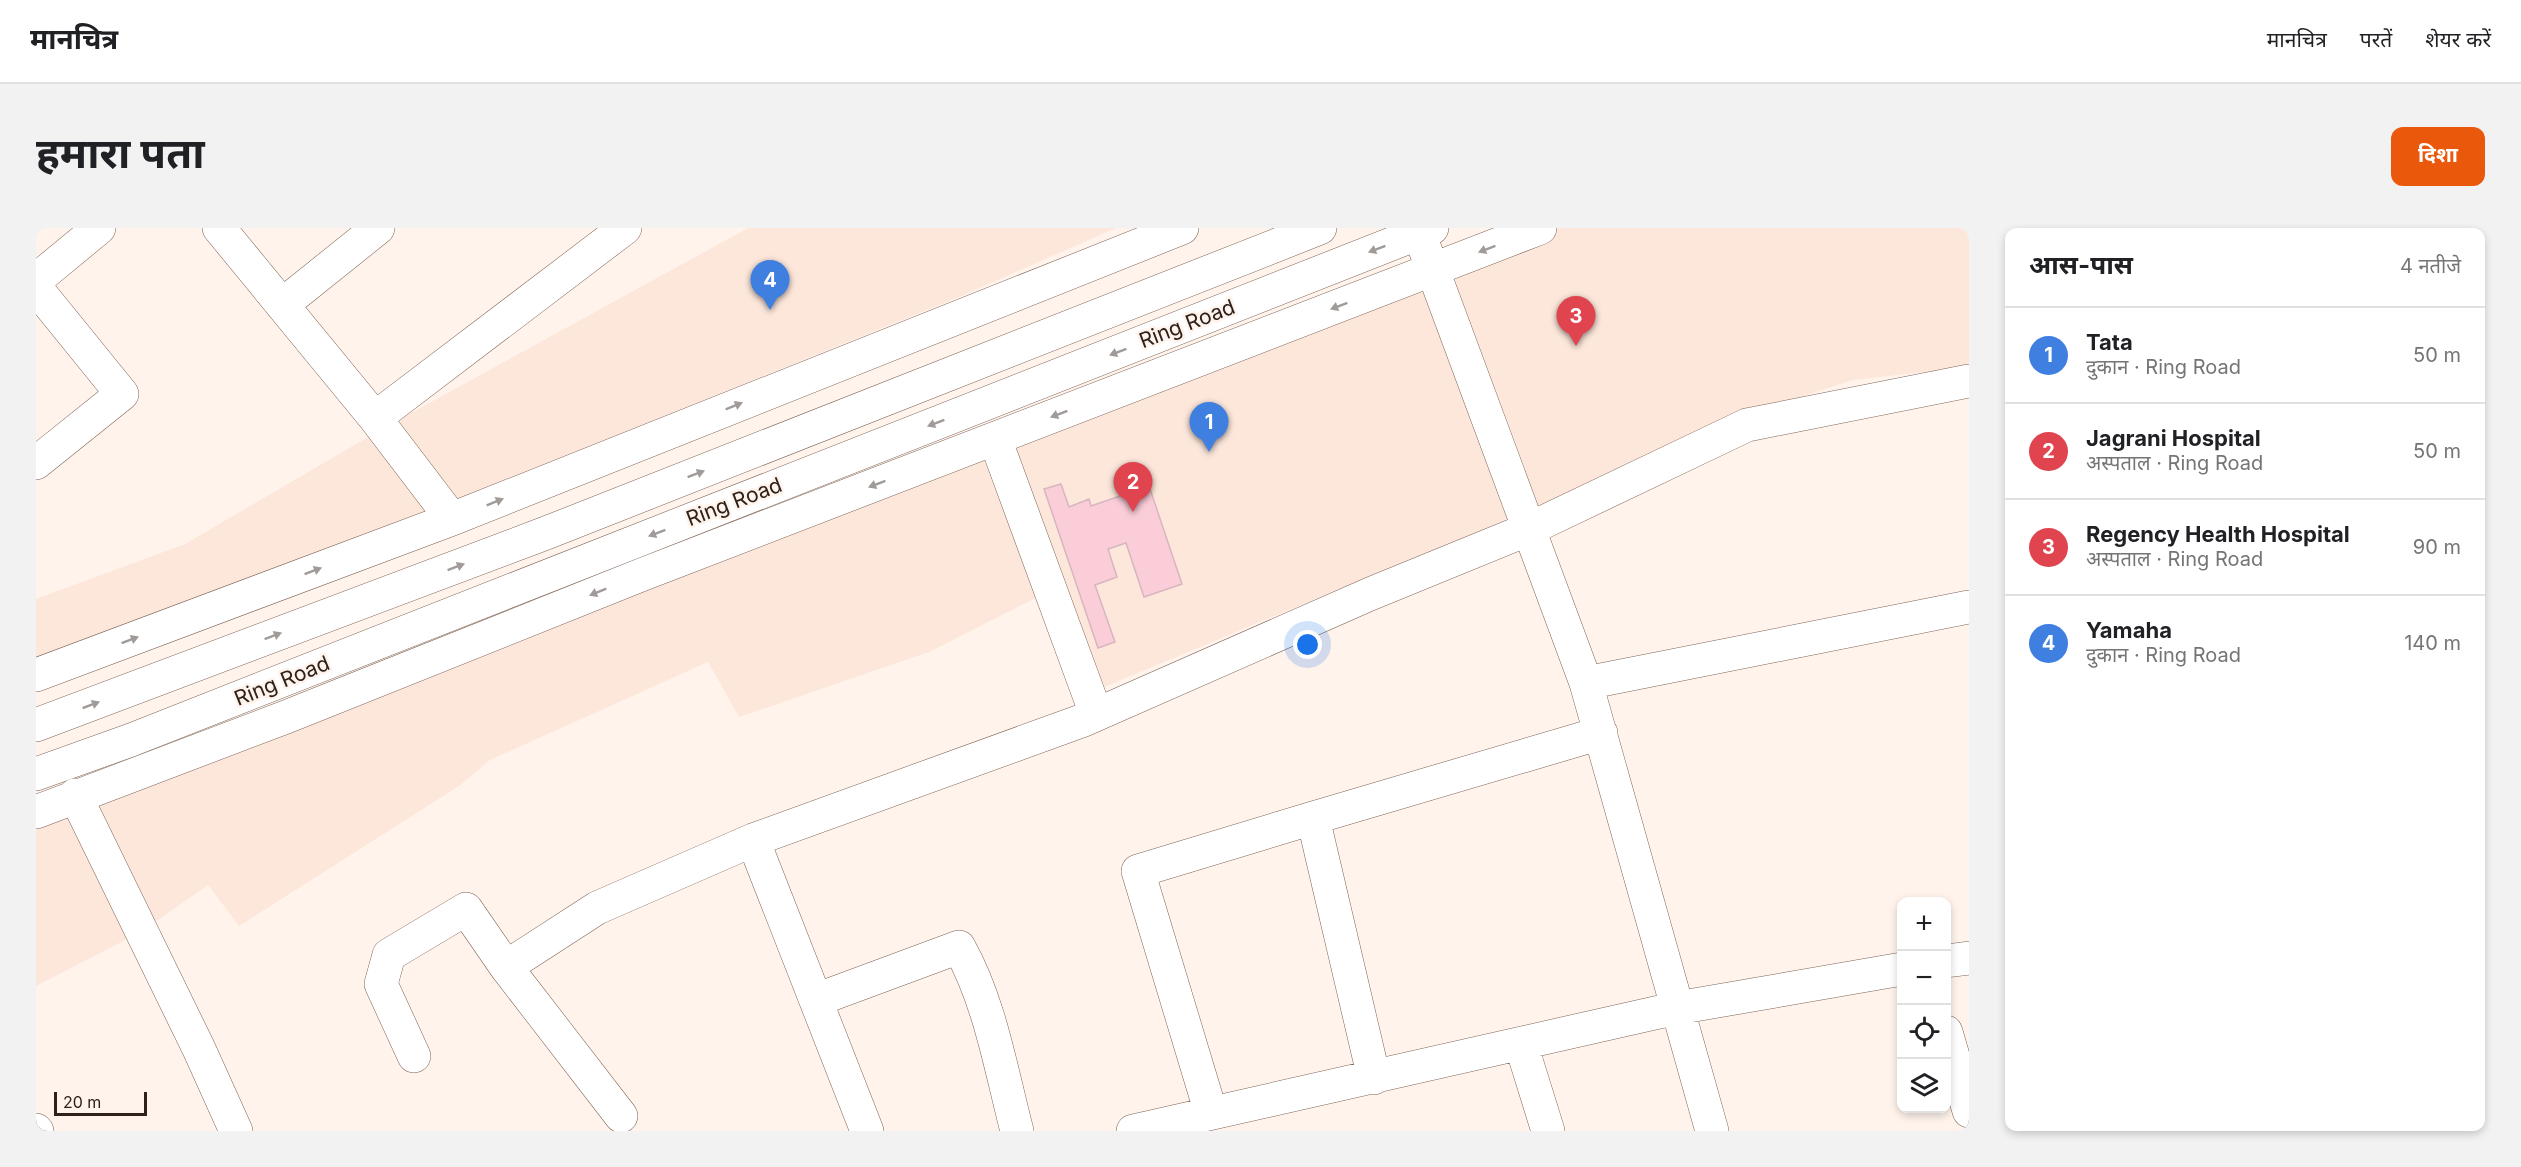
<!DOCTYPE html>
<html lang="hi">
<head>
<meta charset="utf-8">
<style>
  :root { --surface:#fff; --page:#f2f2f2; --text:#202124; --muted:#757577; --line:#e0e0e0; --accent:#ea580c }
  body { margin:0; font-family:Inter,"Noto Sans Devanagari",sans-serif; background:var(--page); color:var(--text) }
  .controls { position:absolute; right:18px; bottom:18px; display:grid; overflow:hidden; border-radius:12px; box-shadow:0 3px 9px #0003 }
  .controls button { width:54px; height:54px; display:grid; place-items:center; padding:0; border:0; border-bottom:2px solid var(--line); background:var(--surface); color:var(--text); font:30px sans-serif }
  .scale { position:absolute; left:18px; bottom:15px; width:93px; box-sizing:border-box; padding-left:6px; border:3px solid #2c211b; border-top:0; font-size:16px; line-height:21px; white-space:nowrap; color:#2c211b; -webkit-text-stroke:4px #fff3ec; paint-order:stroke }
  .you { position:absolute; left:1272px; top:417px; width:21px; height:21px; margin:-15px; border:4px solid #fff; border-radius:50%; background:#1a73e8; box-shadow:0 0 0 9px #1a73e833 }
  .badge { display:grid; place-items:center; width:39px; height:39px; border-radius:50%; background:var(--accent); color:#fff; font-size:20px; font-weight:700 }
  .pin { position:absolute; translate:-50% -50px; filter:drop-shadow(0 2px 3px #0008) }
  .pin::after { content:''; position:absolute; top:32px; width:21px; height:18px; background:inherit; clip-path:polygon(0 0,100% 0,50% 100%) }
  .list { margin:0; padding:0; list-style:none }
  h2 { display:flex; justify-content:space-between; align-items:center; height:78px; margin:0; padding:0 24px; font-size:26px }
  h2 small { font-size:20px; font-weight:400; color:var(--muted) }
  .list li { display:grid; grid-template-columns:39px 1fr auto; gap:18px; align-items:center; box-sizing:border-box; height:96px; padding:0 24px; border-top:2px solid var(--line) }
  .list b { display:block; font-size:22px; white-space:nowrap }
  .list p { margin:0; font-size:20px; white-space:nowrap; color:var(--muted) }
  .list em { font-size:20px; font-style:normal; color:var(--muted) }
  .icon { flex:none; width:33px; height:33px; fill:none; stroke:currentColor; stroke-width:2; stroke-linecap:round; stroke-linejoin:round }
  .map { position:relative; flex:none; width:1933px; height:903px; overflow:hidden; border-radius:12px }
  header { display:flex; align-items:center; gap:36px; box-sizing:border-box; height:84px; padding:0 30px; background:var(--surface); border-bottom:2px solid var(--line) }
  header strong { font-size:28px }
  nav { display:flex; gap:33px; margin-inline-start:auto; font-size:21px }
  .intro { display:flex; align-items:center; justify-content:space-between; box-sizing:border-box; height:144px; padding:0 36px }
  h1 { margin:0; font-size:42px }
  .button { padding:15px 27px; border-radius:12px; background:var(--accent); color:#fff; font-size:21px; font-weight:700 }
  main { display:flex; gap:36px; padding:0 36px }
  aside { flex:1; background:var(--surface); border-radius:12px; box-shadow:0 3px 9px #0003 }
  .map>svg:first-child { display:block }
  .built { fill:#fde7db }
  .building { fill:#facdd9; stroke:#d7b6bf; stroke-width:1.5 }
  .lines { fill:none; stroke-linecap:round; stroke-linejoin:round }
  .minor-casing { stroke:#7e6557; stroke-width:34 }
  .highway-casing { stroke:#7e6557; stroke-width:34 }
  .minor { stroke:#fff; stroke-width:33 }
  .highway { stroke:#fff; stroke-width:33 }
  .oneway { fill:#a09b98 }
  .labels { text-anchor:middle; stroke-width:5; stroke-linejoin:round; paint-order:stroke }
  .street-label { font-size:21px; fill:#2c211b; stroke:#fff3ec }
</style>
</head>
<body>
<header>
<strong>मानचित्र</strong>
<nav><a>मानचित्र</a><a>परतें</a><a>शेयर करें</a></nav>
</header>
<div class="intro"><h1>हमारा पता</h1><a class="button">दिशा</a></div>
<main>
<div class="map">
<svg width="1933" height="903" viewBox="0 0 1933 903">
  <rect width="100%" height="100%" fill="#fff3ec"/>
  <!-- built -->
  <path class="built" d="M712,0h368l-157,69 -310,125 -190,80 -423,160v-63l149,-55 195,-114z
    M1523,0h410v139l-116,13 -108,35 -235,103 -437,182 -37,-102 -107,54 -190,65 -31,-55 -218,98 -31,26 -220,140 -31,-41 -53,37 -39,23 -80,41v-163z"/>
  <!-- building -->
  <path class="building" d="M1025,256l8,23 20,-8 2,7 58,-20 33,98 -38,13 -18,-54 -18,6 9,28 -22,8 20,57 -17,6 -54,-159z"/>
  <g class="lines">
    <!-- minor casing -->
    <g class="minor-casing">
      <path id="minor" d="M183,0l156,190 77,101
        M1389,21l161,434 126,448
        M0,52l63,-52
        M0,60l86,106 -86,69
        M246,77l96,-77
        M339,190l250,-190
        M959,211l101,275
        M0,447l416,-156 730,-291
        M1550,455l383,-76
        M39,567l124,254 37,82
        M0,584l250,-95 355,-142 899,-347
        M1910,733l23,-3
        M780,772l143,-53c31,55 42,123 58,184
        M1910,804l23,79
        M1485,816l27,87
        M378,828l-33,-72 8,-29 77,-46 40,58
        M1338,850l-61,-260 288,-85
        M1175,885l-73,-242 175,-53
        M585,888l-115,-149 91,-59 156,-68
        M0,902l1,1
        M831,903l-114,-291 331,-120 286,-126 159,-65 218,-104 222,-44
        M1097,903l544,-123 225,-39"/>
    </g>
    <!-- highway casing -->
    <g class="highway-casing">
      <path id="highway" d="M0,497l510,-192 774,-305
        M0,546l95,-34 1301,-512"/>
    </g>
    <!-- minor -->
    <use href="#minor" class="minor"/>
    <!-- highway -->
    <use href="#highway" class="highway"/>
  </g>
  <!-- one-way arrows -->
  <defs><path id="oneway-solid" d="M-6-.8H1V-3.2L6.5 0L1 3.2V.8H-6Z" transform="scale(1.5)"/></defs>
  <g class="oneway">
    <use href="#oneway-solid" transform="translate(1341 21) rotate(159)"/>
    <use href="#oneway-solid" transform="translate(1451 21) rotate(159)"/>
    <use href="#oneway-solid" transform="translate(1303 78) rotate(159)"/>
    <use href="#oneway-solid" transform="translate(1082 124) rotate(159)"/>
    <use href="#oneway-solid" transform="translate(698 178) rotate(-22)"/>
    <use href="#oneway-solid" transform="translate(1023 186) rotate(159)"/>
    <use href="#oneway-solid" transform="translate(900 195) rotate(159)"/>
    <use href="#oneway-solid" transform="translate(660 246) rotate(-21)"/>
    <use href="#oneway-solid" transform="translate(841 256) rotate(159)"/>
    <use href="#oneway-solid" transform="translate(459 274) rotate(-22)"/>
    <use href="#oneway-solid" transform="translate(621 305) rotate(159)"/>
    <use href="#oneway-solid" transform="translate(420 339) rotate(-21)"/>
    <use href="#oneway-solid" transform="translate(277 343) rotate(-21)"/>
    <use href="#oneway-solid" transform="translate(562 364) rotate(158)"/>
    <use href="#oneway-solid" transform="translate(237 408) rotate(-21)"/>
    <use href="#oneway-solid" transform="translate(94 412) rotate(-21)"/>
    <use href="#oneway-solid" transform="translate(55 477) rotate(-21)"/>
  </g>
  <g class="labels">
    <!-- street labels -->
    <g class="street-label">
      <text transform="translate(1151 96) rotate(-21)" y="7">Ring Road</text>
      <text transform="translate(698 274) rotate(-21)" y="7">Ring Road</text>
      <text transform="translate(246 453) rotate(-22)" y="7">Ring Road</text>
    </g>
  </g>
</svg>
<div class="controls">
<button>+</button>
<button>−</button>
<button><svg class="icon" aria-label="locate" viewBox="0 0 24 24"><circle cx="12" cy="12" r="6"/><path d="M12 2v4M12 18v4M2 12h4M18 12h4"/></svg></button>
<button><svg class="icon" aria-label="layers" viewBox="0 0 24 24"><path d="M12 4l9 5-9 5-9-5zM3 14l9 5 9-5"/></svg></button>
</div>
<div class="scale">20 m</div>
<div class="you"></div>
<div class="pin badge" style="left:1173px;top:224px;background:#3f7fe0">1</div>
<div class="pin badge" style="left:1097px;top:284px;background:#e0444e">2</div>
<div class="pin badge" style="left:1540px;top:118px;background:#e0444e">3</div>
<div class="pin badge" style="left:734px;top:82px;background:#3f7fe0">4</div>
</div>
<aside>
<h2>आस-पास<small>4 नतीजे</small></h2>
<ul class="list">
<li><span class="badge" style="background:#3f7fe0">1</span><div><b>Tata</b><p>दुकान · Ring Road</p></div><em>50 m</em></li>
<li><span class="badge" style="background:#e0444e">2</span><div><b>Jagrani Hospital</b><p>अस्पताल · Ring Road</p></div><em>50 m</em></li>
<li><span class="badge" style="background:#e0444e">3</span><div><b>Regency Health Hospital</b><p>अस्पताल · Ring Road</p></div><em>90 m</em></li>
<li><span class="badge" style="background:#3f7fe0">4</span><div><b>Yamaha</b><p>दुकान · Ring Road</p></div><em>140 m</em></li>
</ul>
</aside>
</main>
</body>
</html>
